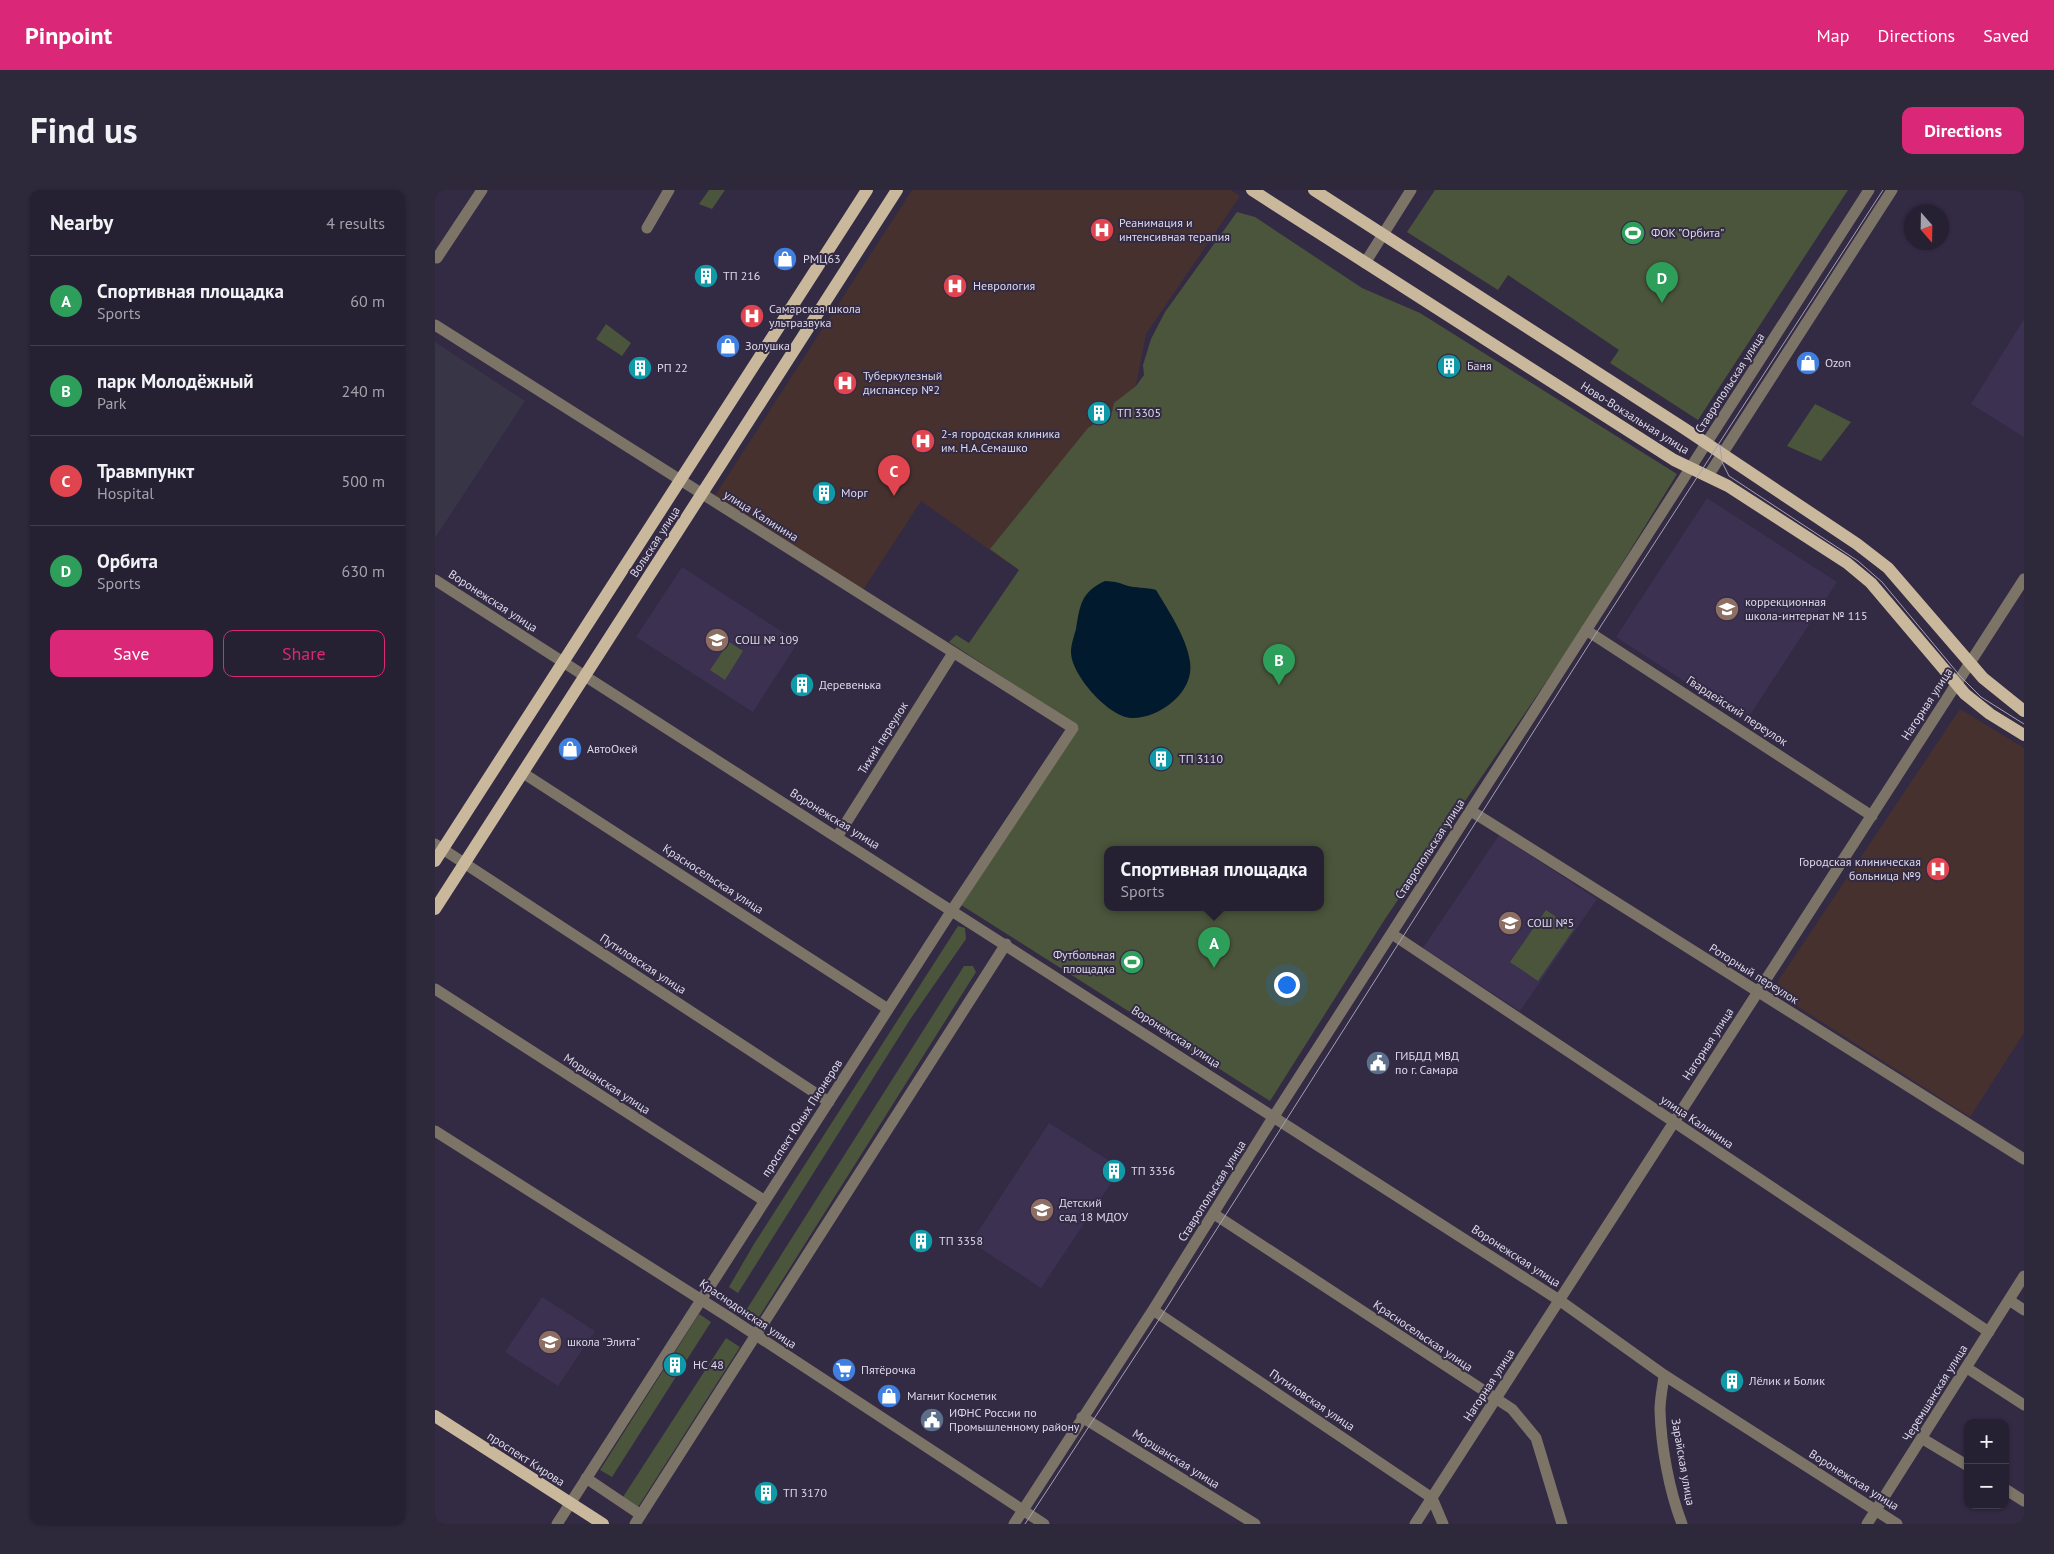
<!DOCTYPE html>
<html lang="en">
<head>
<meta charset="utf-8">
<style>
  :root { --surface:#262033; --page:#2e283b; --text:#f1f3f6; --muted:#a4a3ac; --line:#423e4e; --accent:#db2777 }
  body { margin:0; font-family:"PT Sans",sans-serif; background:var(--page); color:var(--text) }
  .controls { position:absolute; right:15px; bottom:15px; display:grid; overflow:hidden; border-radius:10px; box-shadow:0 1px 4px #0004 }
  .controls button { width:45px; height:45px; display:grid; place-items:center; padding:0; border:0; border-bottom:1px solid var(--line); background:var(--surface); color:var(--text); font:25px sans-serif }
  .compass { position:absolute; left:1469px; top:15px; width:45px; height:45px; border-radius:50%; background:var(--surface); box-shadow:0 1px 4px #0004; rotate:160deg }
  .you { position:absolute; left:851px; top:794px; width:18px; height:18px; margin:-12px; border:4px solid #fff; border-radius:50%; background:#1a73e8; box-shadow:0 0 0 8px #1a73e833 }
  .badge { display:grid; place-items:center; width:32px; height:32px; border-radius:50%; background:var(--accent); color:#fff; font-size:16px; font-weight:700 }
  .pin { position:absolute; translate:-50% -41px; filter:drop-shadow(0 1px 2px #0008) }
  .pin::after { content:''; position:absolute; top:26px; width:18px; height:15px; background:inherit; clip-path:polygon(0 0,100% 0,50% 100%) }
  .popup { position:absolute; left:669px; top:656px; width:220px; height:65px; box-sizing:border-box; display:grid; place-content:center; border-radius:10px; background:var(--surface); filter:drop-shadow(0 1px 4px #0005); font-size:16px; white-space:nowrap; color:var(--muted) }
  .popup b { font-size:19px; color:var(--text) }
  .popup::after { content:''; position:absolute; left:50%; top:100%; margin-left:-10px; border:10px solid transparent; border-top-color:var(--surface) }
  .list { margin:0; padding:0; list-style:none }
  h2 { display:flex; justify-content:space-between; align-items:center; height:65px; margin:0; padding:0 20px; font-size:21px }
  h2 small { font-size:16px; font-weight:400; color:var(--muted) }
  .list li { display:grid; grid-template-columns:32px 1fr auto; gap:15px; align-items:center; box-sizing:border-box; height:90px; padding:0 20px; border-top:1px solid var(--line) }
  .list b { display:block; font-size:19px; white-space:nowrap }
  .list p { margin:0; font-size:16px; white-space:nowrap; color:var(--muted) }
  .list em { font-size:16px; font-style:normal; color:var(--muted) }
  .actions { display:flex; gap:10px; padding:15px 20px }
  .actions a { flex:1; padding:11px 0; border:1px solid var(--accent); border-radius:10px; text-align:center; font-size:18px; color:var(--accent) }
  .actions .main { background:var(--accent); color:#fff }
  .map { position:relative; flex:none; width:1589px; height:1334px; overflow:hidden; border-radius:10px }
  header { display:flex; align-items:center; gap:30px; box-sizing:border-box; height:70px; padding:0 25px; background:var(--accent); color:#fff }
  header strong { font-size:24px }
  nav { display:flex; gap:28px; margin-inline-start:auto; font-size:18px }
  .intro { display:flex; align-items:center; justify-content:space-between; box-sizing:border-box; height:120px; padding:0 30px }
  h1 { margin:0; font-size:35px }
  .button { padding:12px 22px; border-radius:10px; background:var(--accent); color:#fff; font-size:18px; font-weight:700 }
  main { display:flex; gap:30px; padding:0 30px }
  aside { flex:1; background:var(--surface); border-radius:10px; box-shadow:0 1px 4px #0004 }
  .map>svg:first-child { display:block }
  .commercial { fill:#373546 }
  .built { fill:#3c3151 }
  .medical { fill:#46312f }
  .green { fill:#4b553b; fill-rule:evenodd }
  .water { fill:#011a2e }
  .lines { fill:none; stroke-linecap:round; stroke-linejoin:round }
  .minor { stroke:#7c7467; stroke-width:11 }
  .major { stroke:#c9b89c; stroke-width:12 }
  .tram { stroke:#a7a1b5; stroke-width:1 }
  .labels { text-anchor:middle; stroke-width:4; stroke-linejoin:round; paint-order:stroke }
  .poi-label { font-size:12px; fill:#ded9ea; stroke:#332a44; text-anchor:start }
  .street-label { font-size:12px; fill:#ded9ea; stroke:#332a44 }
</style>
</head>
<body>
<header>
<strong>Pinpoint</strong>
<nav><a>Map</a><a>Directions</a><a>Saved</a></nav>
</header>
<div class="intro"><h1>Find us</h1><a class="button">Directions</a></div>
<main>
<aside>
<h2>Nearby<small>4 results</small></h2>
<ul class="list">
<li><span class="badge" style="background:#2e9e5b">A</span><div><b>Спортивная площадка</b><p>Sports</p></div><em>60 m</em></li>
<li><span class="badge" style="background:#2e9e5b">B</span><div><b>парк Молодёжный</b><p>Park</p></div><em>240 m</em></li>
<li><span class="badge" style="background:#e0444e">C</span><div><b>Травмпункт</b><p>Hospital</p></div><em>500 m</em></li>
<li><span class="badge" style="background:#2e9e5b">D</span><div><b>Орбита</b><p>Sports</p></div><em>630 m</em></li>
</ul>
<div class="actions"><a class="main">Save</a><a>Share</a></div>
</aside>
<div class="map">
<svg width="1589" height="1334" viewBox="0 0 1589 1334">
  <rect width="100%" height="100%" fill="#332a44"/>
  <!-- commercial -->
  <path class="commercial" d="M0,152l90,59 -90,137z"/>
  <!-- built -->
  <path class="built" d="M1589,129v118l-53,-33z
    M1272,308l130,84 -91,139 -130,-84z
    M247,377l116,75 -45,70 -117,-75z
    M1064,645l98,64 -77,112 -97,-63z
    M614,933l72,45 -80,120 -70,-46z
    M107,1107l53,34 -37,55 -53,-34z"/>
  <!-- medical -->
  <path class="medical" d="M477,0h319l9,6 -94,138 -10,51 -128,178 -87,-62 -58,89 -149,-93z
    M1525,519l64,39v285l-54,84 -198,-127z"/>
  <!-- green -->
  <path class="green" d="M274,0h16l-13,19 -13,-5z
    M1000,0h413l-150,230 -88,-57 9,-13 -111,-75 -10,15 -91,-58z
    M802,22l18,5 107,71 58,25 257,161 -97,158 -195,287 -115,182 -312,-198 121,-176 -130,-85 7,-7 13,8 50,-73 -29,-21 98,-121 24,-16 2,-9 22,-17 8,-11 -1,-10 8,-26 14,-27zM673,659h212v58h-212z
    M171,134l25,19 -9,13 -26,-17z
    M1380,214l36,18 -30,39 -34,-15z
    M294,452l14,9 -18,29 -15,-10z
    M1111,720l28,19 -36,52 -28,-19z
    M523,736l7,2 1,11 -55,79 -173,275 -9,-6 25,-43z
    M529,776h9l3,6 -217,345 -14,-5z
    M264,1124l12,8 -99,155 -12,-7z
    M291,1148l14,9 -102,160 -15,-10z"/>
  <!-- water -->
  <path class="water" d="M670,391c13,1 12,1 23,5 6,2 18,1 28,4 12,20 31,48 34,72 5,30 -31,57 -59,56 -22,-1 -60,-43 -60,-66 0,-7 3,-16 5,-23 4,-24 5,-37 29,-48z"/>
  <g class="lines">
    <!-- minor -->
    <path class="minor" d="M212,38l22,-38
      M2,68l45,-68
      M930,73l46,-73
      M0,135l638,403 -121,182 -395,614
      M1273,286l184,-286
      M0,390l1124,720 105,75 233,149
      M1151,440l286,186
      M88,583l365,236
      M1036,621l553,348
      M402,647l116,-184
      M0,654l394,258
      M957,744l597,398
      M0,799l330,212
      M0,941l295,187 314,206
      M779,1024l298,195 24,29 26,86
      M1574,1110l15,10
      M718,1120l279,188 11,26
      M1532,1178l57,37
      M1229,1185c-1,11 -4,23 -4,35 1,36 9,80 22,114
      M647,1227l173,107
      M1488,1249l45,27
      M151,1288l55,37
      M1570,1299l19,12
      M200,1334l371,-580
      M579,1334l139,-214 116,-186 600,-934
      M980,1334l609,-945
      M1432,1334l157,-248"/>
    <!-- major -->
    <path class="major" d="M817,0l422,270 54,26 119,77 24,20 94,111 25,20 34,21
      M879,0l371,239 172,115 31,24 95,110 41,33
      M0,671l432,-671
      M0,719l462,-719
      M0,1226l168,108"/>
    <!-- tram -->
    <path class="tram" d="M1285,255l2,17 7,14 129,85 24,21 79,95 20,20 43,27
      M590,1334l137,-209 433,-680 288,-445"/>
  </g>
  <!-- icons -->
  <defs>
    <g id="hospital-disc" transform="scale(1.25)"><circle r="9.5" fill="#e0444e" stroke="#332a44"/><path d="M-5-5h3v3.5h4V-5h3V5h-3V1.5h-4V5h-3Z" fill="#fff"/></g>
    <g id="stadium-disc" transform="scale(1.25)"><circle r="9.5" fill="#2e9e5b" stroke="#332a44"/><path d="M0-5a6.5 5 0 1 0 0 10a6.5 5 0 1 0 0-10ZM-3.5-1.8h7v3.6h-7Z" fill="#fff"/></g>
    <g id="shop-disc" transform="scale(1.25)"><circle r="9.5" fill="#3f7fe0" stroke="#332a44"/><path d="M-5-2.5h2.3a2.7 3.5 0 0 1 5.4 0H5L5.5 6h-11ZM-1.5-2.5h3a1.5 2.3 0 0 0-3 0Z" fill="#fff"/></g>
    <g id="building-disc" transform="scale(1.25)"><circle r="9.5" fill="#0f9aa8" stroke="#332a44"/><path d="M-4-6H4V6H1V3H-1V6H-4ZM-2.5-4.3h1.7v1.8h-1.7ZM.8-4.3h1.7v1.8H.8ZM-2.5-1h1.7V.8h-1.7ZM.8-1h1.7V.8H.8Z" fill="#fff"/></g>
    <g id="school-disc" transform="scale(1.25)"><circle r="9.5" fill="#8d6e63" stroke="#332a44"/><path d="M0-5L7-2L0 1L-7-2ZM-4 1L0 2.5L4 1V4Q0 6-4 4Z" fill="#fff"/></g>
    <g id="civic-disc" transform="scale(1.25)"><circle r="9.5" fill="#5c6f8a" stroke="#332a44"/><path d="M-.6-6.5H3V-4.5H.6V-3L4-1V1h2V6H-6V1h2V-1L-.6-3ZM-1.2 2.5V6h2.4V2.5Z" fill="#fff"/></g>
    <g id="supermarket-disc" transform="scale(1.25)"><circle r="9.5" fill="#3f7fe0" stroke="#332a44"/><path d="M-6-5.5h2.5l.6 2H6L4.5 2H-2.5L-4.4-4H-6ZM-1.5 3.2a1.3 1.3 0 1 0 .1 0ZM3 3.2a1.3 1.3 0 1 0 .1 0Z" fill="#fff"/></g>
  </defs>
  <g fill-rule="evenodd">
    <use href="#hospital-disc" x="667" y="40"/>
    <use href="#stadium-disc" x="1198" y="43"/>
    <use href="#shop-disc" x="350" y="69"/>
    <use href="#building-disc" x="271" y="86"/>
    <use href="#hospital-disc" x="520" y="96"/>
    <use href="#hospital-disc" x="317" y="126"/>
    <use href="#shop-disc" x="293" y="156"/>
    <use href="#shop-disc" x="1373" y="173"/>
    <use href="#building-disc" x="1014" y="176"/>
    <use href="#building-disc" x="205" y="178"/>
    <use href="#hospital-disc" x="410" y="193"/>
    <use href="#building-disc" x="664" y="223"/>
    <use href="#hospital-disc" x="488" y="251"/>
    <use href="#building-disc" x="389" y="303"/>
    <use href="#school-disc" x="1292" y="419"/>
    <use href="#school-disc" x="282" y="450"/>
    <use href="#building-disc" x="367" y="495"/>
    <use href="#shop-disc" x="135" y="559"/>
    <use href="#building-disc" x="726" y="569"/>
    <use href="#hospital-disc" x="1503" y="679"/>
    <use href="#school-disc" x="1075" y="733"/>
    <use href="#stadium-disc" x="697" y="772"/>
    <use href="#civic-disc" x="943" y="873"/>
    <use href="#building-disc" x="679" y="981"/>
    <use href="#school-disc" x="607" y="1020"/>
    <use href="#building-disc" x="486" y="1051"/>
    <use href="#school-disc" x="115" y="1152"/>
    <use href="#building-disc" x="240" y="1175"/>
    <use href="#supermarket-disc" x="409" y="1180"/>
    <use href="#building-disc" x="1297" y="1191"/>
    <use href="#shop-disc" x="454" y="1206"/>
    <use href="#civic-disc" x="497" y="1230"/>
    <use href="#building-disc" x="331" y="1303"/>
  </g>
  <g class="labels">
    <!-- poi labels -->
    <g class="poi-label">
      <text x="684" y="37">Реанимация и<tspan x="684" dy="14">интенсивная терапия</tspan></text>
      <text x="1216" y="47">ФОК "Орбита"</text>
      <text x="368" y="73">РМЦ63</text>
      <text x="288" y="90">ТП 216</text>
      <text x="538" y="100">Неврология</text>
      <text x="334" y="123">Самарская школа<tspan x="334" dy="14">ультразвука</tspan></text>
      <text x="310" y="160">Золушка</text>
      <text x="1390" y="177">Ozon</text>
      <text x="1032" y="180">Баня</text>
      <text x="222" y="182">РП 22</text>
      <text x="428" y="190">Туберкулезный<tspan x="428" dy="14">диспансер №2</tspan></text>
      <text x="682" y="227">ТП 3305</text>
      <text x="506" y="248">2-я городская клиника<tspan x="506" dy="14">им. Н.А.Семашко</tspan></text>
      <text x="406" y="307">Морг</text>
      <text x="1310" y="416">коррекционная<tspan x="1310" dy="14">школа-интернат № 115</tspan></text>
      <text x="300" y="454">СОШ № 109</text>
      <text x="384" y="499">Деревенька</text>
      <text x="152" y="563">АвтоОкей</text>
      <text x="744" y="573">ТП 3110</text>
      <text x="1486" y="676" text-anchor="end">Городская клиническая<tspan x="1486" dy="14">больница №9</tspan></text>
      <text x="1092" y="737">СОШ №5</text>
      <text x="680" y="769" text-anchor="end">Футбольная<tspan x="680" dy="14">площадка</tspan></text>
      <text x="960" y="870">ГИБДД МВД<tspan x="960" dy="14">по г. Самара</tspan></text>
      <text x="696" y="985">ТП 3356</text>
      <text x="624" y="1017">Детский<tspan x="624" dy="14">сад 18 МДОУ</tspan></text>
      <text x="504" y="1055">ТП 3358</text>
      <text x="132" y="1156">школа "Элита"</text>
      <text x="258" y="1179">НС 48</text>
      <text x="426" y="1184">Пятёрочка</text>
      <text x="1314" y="1195">Лёлик и Болик</text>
      <text x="472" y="1210">Магнит Косметик</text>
      <text x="514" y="1227">ИФНС России по<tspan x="514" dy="14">Промышленному району</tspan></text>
      <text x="348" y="1307">ТП 3170</text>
    </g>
    <!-- street labels -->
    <g class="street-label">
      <text transform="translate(1295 193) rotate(-57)" y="4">Ставропольская улица</text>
      <text transform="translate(1200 228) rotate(32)" y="4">Ново-Вокзальная улица</text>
      <text transform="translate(326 326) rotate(32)" y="4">улица Калинина</text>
      <text transform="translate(220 352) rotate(-57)" y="4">Вольская улица</text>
      <text transform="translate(58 411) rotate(33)" y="4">Воронежская улица</text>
      <text transform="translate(1492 514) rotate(-57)" y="4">Нагорная улица</text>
      <text transform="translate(1302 521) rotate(33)" y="4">Гвардейский переулок</text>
      <text transform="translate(448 548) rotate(-58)" y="4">Тихий переулок</text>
      <text transform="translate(400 629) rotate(32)" y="4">Воронежская улица</text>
      <text transform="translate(995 659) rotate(-57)" y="4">Ставропольская улица</text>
      <text transform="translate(278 689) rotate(33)" y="4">Красносельская улица</text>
      <text transform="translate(208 774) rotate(33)" y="4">Путиловская улица</text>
      <text transform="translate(1319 784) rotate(32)" y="4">Роторный переулок</text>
      <text transform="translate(741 847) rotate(33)" y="4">Воронежская улица</text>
      <text transform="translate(1273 854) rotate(-57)" y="4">Нагорная улица</text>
      <text transform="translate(172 894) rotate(33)" y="4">Моршанская улица</text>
      <text transform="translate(367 928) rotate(-57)" y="4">проспект Юных Пионеров</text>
      <text transform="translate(1262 932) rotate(34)" y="4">улица Калинина</text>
      <text transform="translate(777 1001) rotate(-58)" y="4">Ставропольская улица</text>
      <text transform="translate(1081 1066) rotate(33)" y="4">Воронежская улица</text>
      <text transform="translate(313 1124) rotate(34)" y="4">Краснодонская улица</text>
      <text transform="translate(988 1146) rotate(34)" y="4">Красносельская улица</text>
      <text transform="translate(1054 1195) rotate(-57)" y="4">Нагорная улица</text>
      <text transform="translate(1500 1203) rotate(-58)" y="4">Черемшанская улица</text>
      <text transform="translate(877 1210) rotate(34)" y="4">Путиловская улица</text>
      <text transform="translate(91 1269) rotate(33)" y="4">проспект Кирова</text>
      <text transform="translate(741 1269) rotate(32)" y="4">Моршанская улица</text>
      <text transform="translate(1248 1272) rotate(80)" y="4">Зарайская улица</text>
      <text transform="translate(1419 1290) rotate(32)" y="4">Воронежская улица</text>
    </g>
  </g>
</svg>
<div class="controls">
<button>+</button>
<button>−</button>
</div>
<svg class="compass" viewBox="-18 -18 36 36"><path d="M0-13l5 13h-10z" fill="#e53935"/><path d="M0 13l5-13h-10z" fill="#a4a3ac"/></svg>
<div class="you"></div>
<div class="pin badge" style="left:779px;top:778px;background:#2e9e5b">A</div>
<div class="popup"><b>Спортивная площадка</b>Sports</div>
<div class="pin badge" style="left:844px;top:495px;background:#2e9e5b">B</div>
<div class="pin badge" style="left:459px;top:306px;background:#e0444e">C</div>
<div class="pin badge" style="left:1227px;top:113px;background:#2e9e5b">D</div>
</div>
</main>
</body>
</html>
